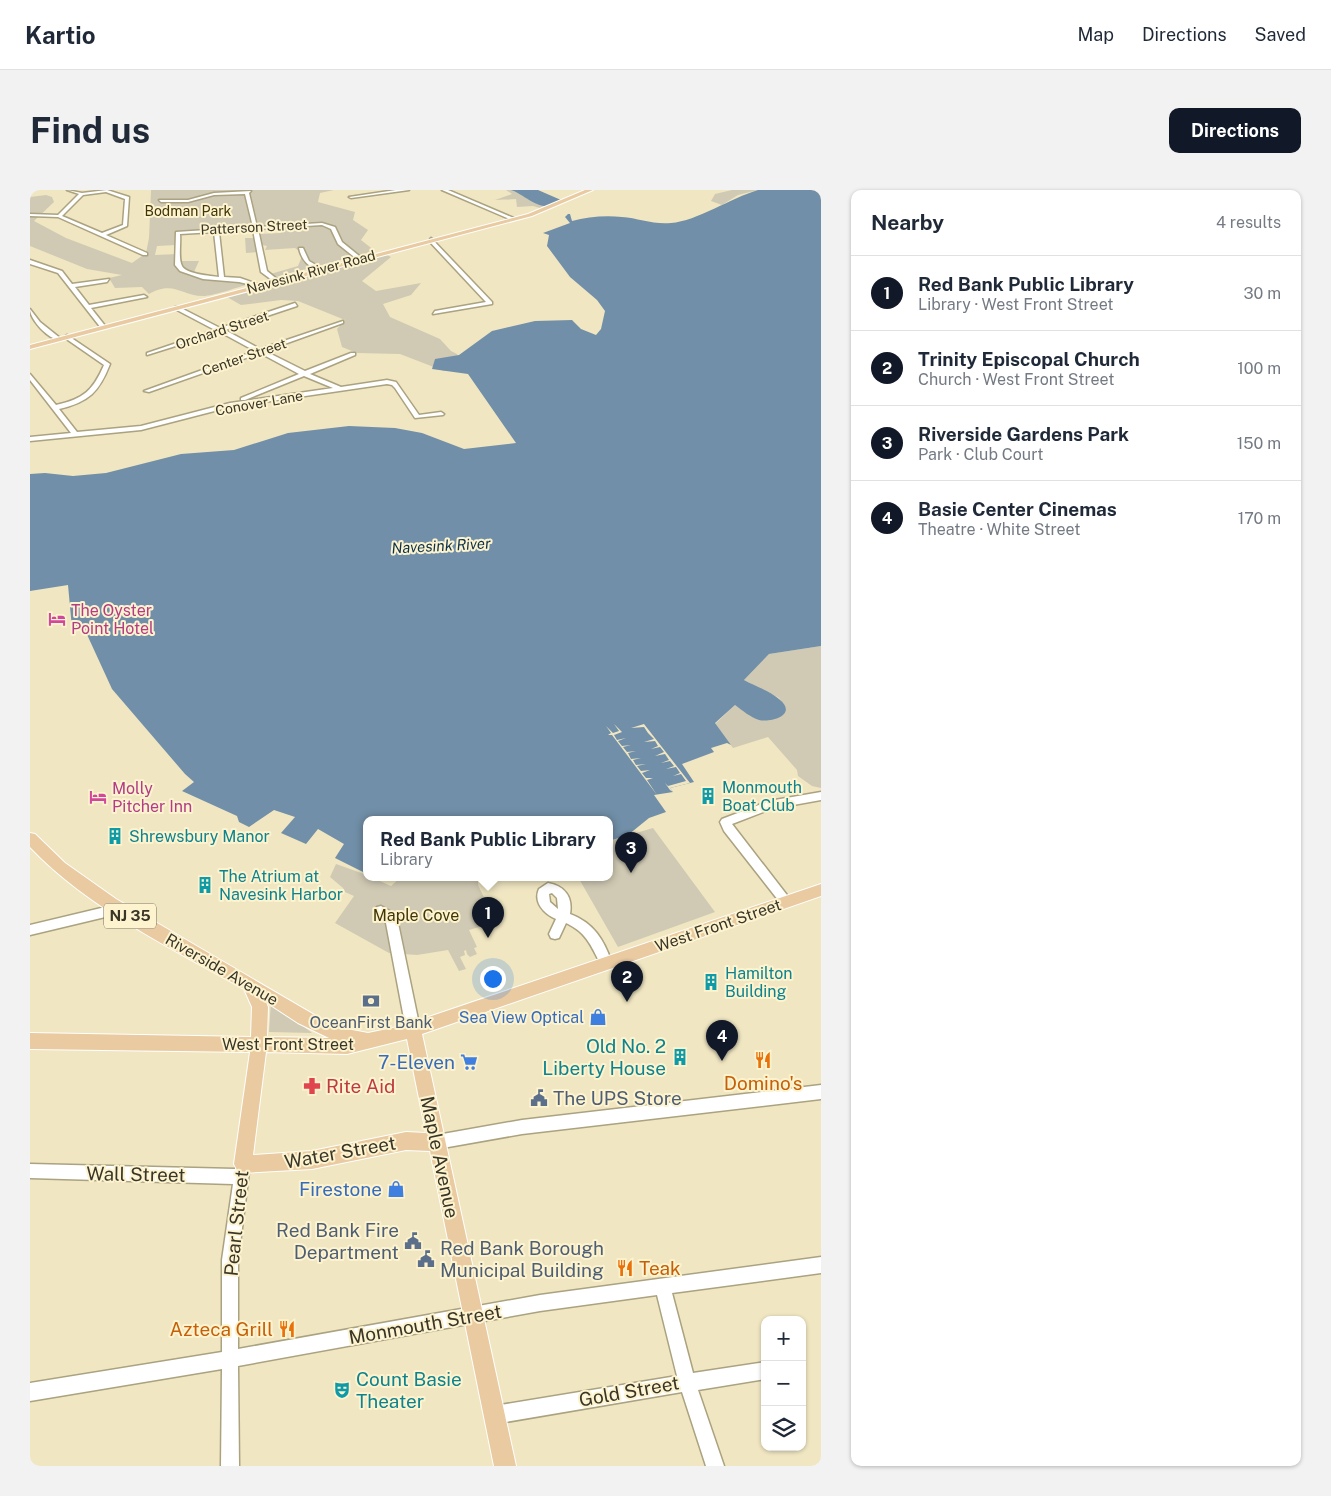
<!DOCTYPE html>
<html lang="en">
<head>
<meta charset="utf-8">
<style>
  :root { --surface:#fff; --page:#f2f2f3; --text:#1f2937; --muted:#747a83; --line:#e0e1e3; --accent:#111827 }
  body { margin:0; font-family:"Public Sans",sans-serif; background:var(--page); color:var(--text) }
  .controls { position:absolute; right:15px; bottom:15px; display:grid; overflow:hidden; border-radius:10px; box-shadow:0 1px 4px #0004 }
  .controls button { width:45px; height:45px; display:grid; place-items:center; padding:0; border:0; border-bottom:1px solid var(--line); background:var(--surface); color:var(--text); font:25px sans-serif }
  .you { position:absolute; left:462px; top:788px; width:18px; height:18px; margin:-12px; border:4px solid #fff; border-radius:50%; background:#1a73e8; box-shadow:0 0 0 8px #1a73e833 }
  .badge { display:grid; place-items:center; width:32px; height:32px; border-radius:50%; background:var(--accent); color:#fff; font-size:16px; font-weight:700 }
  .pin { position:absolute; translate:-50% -41px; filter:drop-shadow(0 1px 2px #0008) }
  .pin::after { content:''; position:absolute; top:26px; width:18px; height:15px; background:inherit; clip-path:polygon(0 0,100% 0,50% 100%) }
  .popup { position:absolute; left:333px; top:626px; width:250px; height:65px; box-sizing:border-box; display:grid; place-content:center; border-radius:10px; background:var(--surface); filter:drop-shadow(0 1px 4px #0005); font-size:16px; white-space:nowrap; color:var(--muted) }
  .popup b { font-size:19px; color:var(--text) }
  .popup::after { content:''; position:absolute; left:50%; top:100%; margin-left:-10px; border:10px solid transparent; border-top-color:var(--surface) }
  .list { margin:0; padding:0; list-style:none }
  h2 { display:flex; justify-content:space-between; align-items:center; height:65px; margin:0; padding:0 20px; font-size:21px }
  h2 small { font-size:16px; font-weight:400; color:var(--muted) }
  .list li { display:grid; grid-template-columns:32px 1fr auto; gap:15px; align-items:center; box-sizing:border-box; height:75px; padding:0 20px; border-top:1px solid var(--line) }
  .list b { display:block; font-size:19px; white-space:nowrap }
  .list p { margin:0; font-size:16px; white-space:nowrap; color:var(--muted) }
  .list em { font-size:16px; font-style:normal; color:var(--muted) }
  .icon { flex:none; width:28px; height:28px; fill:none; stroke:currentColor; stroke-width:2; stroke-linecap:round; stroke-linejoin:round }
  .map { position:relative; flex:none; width:791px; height:1276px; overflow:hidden; border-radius:10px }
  header { display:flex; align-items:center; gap:30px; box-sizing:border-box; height:70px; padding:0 25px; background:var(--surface); border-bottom:1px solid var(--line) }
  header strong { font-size:24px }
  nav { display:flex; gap:28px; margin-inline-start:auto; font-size:18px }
  .intro { display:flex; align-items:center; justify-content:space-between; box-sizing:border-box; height:120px; padding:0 30px }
  h1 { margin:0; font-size:35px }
  .button { padding:12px 22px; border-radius:10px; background:var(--accent); color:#fff; font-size:18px; font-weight:700 }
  main { display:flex; gap:30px; padding:0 30px }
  aside { flex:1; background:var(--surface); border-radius:10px; box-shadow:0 1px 4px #0004 }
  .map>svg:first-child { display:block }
  .green { fill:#d0cab4 }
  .water { fill:#718fa8 }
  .pier { fill:#f0e6c2 }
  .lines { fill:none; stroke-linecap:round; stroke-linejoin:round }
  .minor-casing { stroke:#aba280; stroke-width:3 }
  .major-casing { stroke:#fff; stroke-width:2 }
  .minor { fill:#fff; fill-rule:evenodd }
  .major { fill:#e9caa1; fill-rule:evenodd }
  .labels { text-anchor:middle; stroke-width:4; stroke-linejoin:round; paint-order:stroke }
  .far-park-label { font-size:14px; fill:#403504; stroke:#fdf3cf }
  .far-street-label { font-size:14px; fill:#393628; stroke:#fdf3cf }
  .far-water-label { font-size:15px; font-style:italic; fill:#0a304b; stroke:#fdf3cf }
  .shield { fill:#fdf3cf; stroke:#746f5a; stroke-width:1 }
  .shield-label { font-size:15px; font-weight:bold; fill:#393628 }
  .hotel-label { font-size:16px; fill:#b23c85; stroke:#fdf3cf; text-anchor:start }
  .culture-label { font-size:16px; fill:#0d838f; stroke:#fdf3cf; text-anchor:start }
  .park-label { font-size:16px; fill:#403504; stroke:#fdf3cf }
  .street-label { font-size:16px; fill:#393628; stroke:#fdf3cf }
  .shop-label { font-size:16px; fill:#366cbe; stroke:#fdf3cf; text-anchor:end }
  .service-label { font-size:16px; fill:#4e5e75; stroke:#fdf3cf }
  .near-culture-label { font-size:19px; fill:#0d838f; stroke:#fdf3cf; text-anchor:end }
  .near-shop-label { font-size:19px; fill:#366cbe; stroke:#fdf3cf; text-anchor:end }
  .near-food-label { font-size:19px; fill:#c56008; stroke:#fdf3cf }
  .near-health-label { font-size:19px; fill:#be3a42; stroke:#fdf3cf; text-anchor:start }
  .near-service-label { font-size:19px; fill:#4e5e75; stroke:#fdf3cf; text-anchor:start }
  .near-street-label { font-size:19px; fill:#393628; stroke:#fdf3cf }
</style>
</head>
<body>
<header>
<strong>Kartio</strong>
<nav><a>Map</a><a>Directions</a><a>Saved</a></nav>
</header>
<div class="intro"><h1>Find us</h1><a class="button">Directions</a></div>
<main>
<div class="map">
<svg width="791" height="1276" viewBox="0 0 791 1276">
  <rect width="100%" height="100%" fill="#f0e6c2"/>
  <!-- green -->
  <path class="green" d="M121,0h183l-14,3 -2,9 37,10 -2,8 15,10 -7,10 14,11 -103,27 -5,-3 31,-9 5,-12 -8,-6 -30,2 2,-4 -5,-1 -4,7 -12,1 -1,-15h9l4,3 -1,-7 24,-1 -1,-7 -103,7 -1,12 -19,1 -2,9 23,-1 1,7h20l-6,13 56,10c-11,3 -35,12 -46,12 -22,0 -29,-16 -54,-2l-7,-7 -27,1 -6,-10 13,-3 -35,-6 -57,-23v-49l16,-2 6,2 2,5 -20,19 32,17 66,25 14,-10 3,-15z
    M476,0c15,0 24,15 41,15l-7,3 -7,-2 -16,1 -1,-8 -21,1 17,-6z
    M702,0h26l-20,5 -16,10 -11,-4 4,-7z
    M357,65l4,2 -29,24 14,10 45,-8 -10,12 -28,9 7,13 50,22 11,12 6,3 6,16 -19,1 -44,-17 -43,-1 -15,-6 -5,-18 8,-9 -47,-19 -17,-1 -40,5 -14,-8z
    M791,456v142l-9,-2 -14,-10 -1,-6 -29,-33 -35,11 -18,-24 20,-19 15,11 12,4 22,-15 -5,-7 -35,-18 25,-26z
    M623,638l62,84 -97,35 -40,-70h31v-36z
    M306,674l31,11v2h4l20,9 10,-9h77v8l18,37 -27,8 8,17 -3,1 3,6 -7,3 -3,-3 -1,-4 -2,1 1,4 -5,2 6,12 -7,2 -11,-21 -31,5 -28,-2 -54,-30 19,-27 -9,-4 -2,-4 -13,-11z
    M241,811l41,32 -43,-1z"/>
  <!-- water -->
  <path class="water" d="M480,0h28l23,10c-20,17 -36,-7 -51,-10z
    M728,0h63v456l-52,8 -25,26c11,6 26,11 35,19 19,15 -6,24 -20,21 -9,-3 -16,-9 -24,-15l-20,18 16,22 -4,-2 -16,5 3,4 -32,12 12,18 -24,6 3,4 -19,3 12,17 -17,6 -21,17 -19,6v-22h-242v55l-32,-16 9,-14 -26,-15 -12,15 -25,-11 14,-16 -21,-7 -25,17 -10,-5 -2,-6 -55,-25 12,-9 -9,-8 -73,-85 -28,-61h-12l-4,-43 -38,6v-117l15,-1 28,3 33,-3 75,-19 53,-4 54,-17 61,-7 46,2 27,5 42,16 52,-6 -48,-69 -36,-5 3,-10 24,-4 33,-24 43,-10 37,-1 9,9 15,6 5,-6 4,-18 -8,-11 -27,-23 -23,-31 2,-11 -6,-2 27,-10 -5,-6 3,-3h2l2,7c15,-4 33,-6 50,-4 16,1 32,8 49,6 26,-2 60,-25 87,-33z"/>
  <!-- pier -->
  <path class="pier" d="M584,534l8,8 -8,3 3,5 9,-2 -8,3 4,5 9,-1 -8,2 4,5 9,-1 -8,2 3,6 10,-1 -8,2 3,5 10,-1 -9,2 4,5 9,-1 -8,3 4,5h7l-6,2 10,15 -45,-60h-4l3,-2 -5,-7 7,7 6,-2z
    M614,534l46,59 -20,5 3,4 -3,-2 -5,-7 3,3 18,-5 -5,-7 -8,2 7,-3 -4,-6 -10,2 8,-3 -4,-5 -9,2 8,-3 -4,-6 -10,2 9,-4 -4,-5 -9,2 7,-3 -3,-5 -11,1 10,-3 -6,-6 -10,2 10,-2 -4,-6 -13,1z"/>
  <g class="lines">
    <!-- minor casing -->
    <g class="minor-casing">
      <path id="minor" d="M37,0l15,3 25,-3 22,7 -2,29 -21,9 41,18v2h-4l-85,-38 -28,-1v-2l28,1 21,-21zM76,2l19,7 -2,26 -21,8 -40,-17 21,-21z
        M366,0h13l-58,8 -2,-1z
        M412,0h6l68,29 -4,1z
        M221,1l-2,2 8,34 65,-4 13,4 7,15 21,17 -5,1 -20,-16 -7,-15 -9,-4 -64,4 9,42 11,9 -2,3 -15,-11 -8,-42 -34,2 5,45 16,1 20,7v2l-21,-5 -36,-3 -23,-8 -5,-6 1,-33 77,-5 -8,-33 -31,1 -26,7h-27l-2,-2h29l26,-7zM184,42l5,45c-8,-1 -33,-3 -37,-11 -4,-7 -1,-23 -2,-32z
        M401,48l61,64v2l-59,10 2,-3 51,-9 -57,-61z
        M269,58h4l6,13 12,7v2c-12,-1 -20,-11 -22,-22z
        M0,70l32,11 10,13 37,-5 -2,3 -32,5 14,18 55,-10 3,2 -56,11 15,19 -5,1 -43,-55 -28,-9z
        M265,113l2,3 -72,24 35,19 83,-28v2l-78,28 40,20 46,-18h4v2l-45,19 31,13 46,-7 9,2 23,33 22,-3 3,2 -1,1 -28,3 -20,-30 -3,-3 -5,-1 -157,23 -89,23 -111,11v-4l41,-4 -41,-53v-6l26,31c28,-6 37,-15 48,-40l-39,-27 -1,-1 3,-2 43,29c-11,28 -21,38 -51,45l18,23 64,-6 89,-23 103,-15 -29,-12 -59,24h-4v-2l58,-24 -39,-21 -111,39 -5,-1 111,-40 -35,-19 -73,23v-2l68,-23 -40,-21v-2h4l41,21z
        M0,119l10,13 20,16v2c-11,0 -30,-20 -30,-31z
        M791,602v8l-50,9 -39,15 58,75 2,3 -2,3 -4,2 -4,-2 -58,-74 -4,-9 2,-3 47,-18z
        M518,693c17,3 25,14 22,31 24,9 34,26 42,49l-2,4 -4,1 -4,-1c-10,-19 -14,-33 -34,-43l-2,-1 -7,15 -4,1 -4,-1 -2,-4 7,-15c-12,-5 -23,-17 -17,-30zM522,703l5,5 1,11 -8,-7 -1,-8z
        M88,714l4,1 2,4 -2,4 -92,22v-10z
        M351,716l12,7 5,10 22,106 -2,4 -5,2 -5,-2 -2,-4 -20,-106 -11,-12 2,-4z
        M791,895v14l-299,35 -85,15 -5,-2 -2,-5 2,-5 5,-2 85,-15z
        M213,967l5,2 2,5 -12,96v89l302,-54 281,-38v16l-149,20 21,80 72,-11v17l-67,11 26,76h-18l-24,-74 -188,32 -6,-3 -3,-6 3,-6 6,-3 183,-30 -20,-81 -117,16 -302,55 1,100h-18l1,-97 -192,32v-18l192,-31v-92l11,-76 -203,-6v-14l205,5 3,-10z"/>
    </g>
    <!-- major casing -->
    <g class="major-casing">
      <path id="major" d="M555,0h8l-61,26 -502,133v-4l498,-131z
        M0,643l5,1 30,29 51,36 207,121 24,9 21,4 34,-7 419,-142v12l-399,138 94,432h-22l-64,-315 -24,-1 -94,19 -69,4 -6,-3 -3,-6 16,-112 -220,-3v-16l221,4 1,-30 -8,-18c-73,-41 -156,-81 -214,-142zM236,812l32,21 31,15 -62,-1 1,-30zM377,849l19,94 -20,-1 -94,19 -59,4 13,-103 81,2z"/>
    </g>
    <!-- minor -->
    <use href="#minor" class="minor"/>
    <!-- major -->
    <use href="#major" class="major"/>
  </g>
  <!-- icons -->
  <defs>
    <g id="hotel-bare" transform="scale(1.35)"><path d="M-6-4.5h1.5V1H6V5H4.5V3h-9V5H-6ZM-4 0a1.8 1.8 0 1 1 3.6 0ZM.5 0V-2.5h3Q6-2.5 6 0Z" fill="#d1479c" stroke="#fdf3cf" stroke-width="2.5" paint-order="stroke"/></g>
    <g id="building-bare" transform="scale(1.35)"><path d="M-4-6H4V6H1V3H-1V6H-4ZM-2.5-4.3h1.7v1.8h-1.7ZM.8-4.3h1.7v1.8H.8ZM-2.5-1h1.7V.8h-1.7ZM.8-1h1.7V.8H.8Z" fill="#0f9aa8" stroke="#fdf3cf" stroke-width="2.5" paint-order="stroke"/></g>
    <g id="bank-bare" transform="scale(1.35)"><path d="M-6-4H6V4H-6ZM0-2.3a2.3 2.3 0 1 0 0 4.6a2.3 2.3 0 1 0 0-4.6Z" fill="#5c6f8a" stroke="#fdf3cf" stroke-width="2.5" paint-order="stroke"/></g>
    <g id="shop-bare" transform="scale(1.35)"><path d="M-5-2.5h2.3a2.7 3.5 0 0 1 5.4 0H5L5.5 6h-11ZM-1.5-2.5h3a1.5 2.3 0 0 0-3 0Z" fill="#3f7fe0" stroke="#fdf3cf" stroke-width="2.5" paint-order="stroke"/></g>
    <g id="restaurant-bare" transform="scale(1.35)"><path d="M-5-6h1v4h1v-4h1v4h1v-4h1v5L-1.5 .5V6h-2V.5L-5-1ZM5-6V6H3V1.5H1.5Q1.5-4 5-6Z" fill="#e8710a" stroke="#fdf3cf" stroke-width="2.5" paint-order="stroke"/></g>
    <g id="supermarket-bare" transform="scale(1.35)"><path d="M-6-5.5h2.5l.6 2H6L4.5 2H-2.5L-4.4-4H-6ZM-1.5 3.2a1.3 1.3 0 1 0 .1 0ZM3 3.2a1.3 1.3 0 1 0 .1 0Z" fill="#3f7fe0" stroke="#fdf3cf" stroke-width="2.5" paint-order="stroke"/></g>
    <g id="pharmacy-bare" transform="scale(1.35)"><path d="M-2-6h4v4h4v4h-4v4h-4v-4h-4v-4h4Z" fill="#e0444e" stroke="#fdf3cf" stroke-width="2.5" paint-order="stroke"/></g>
    <g id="civic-bare" transform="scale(1.35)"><path d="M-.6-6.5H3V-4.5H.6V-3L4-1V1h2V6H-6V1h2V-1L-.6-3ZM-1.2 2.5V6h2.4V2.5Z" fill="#5c6f8a" stroke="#fdf3cf" stroke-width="2.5" paint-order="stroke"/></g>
    <g id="theatre-bare" transform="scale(1.35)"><path d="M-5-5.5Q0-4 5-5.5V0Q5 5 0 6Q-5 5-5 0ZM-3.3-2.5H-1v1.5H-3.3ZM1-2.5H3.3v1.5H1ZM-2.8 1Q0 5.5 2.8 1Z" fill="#0f9aa8" stroke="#fdf3cf" stroke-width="2.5" paint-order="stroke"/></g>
  </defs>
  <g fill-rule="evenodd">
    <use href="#hotel-bare" x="27" y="429"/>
    <use href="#building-bare" x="678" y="606"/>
    <use href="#hotel-bare" x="68" y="607"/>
    <use href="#building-bare" x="85" y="646"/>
    <use href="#building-bare" x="175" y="695"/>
    <use href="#building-bare" x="681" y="792"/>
    <use href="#bank-bare" x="341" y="811"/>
    <use href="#shop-bare" x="568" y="827"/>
    <use href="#building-bare" x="650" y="867"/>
    <use href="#restaurant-bare" x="733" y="870"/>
    <use href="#supermarket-bare" x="439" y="872"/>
    <use href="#pharmacy-bare" x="282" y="896"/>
    <use href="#civic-bare" x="509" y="908"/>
    <use href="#shop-bare" x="366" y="999"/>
    <use href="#civic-bare" x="383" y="1051"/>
    <use href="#civic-bare" x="396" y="1069"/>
    <use href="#restaurant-bare" x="595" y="1078"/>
    <use href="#restaurant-bare" x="257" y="1139"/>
    <use href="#theatre-bare" x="312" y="1200"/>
  </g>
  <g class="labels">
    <!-- far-park labels -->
    <g class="far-park-label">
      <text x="158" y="26">Bodman Park</text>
    </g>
    <!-- far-street labels -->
    <g class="far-street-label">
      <text transform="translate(224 37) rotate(-3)" y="5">Patterson Street</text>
      <text transform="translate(281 82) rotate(-15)" y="5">Navesink River Road</text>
      <text transform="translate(192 140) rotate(-18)" y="5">Orchard Street</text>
      <text transform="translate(214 167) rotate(-19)" y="5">Center Street</text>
      <text transform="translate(229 213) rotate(-10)" y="5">Conover Lane</text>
    </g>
    <!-- far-water labels -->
    <g class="far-water-label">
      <text transform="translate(411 356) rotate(-3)" y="5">Navesink River</text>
    </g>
    <!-- shield labels -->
    <rect class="shield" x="74" y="713.5" width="52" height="25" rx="4"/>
    <g class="shield-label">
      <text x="100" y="731">NJ 35</text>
    </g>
    <!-- hotel labels -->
    <g class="hotel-label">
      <text x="41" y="426">The Oyster<tspan x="41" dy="18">Point Hotel</tspan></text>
      <text x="82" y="604">Molly<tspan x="82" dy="18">Pitcher Inn</tspan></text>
    </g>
    <!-- culture labels -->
    <g class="culture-label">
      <text x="692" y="603">Monmouth<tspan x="692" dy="18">Boat Club</tspan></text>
      <text x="99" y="652">Shrewsbury Manor</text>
      <text x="189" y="692">The Atrium at<tspan x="189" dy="18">Navesink Harbor</tspan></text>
      <text x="695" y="789">Hamilton<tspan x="695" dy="18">Building</tspan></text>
    </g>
    <!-- park labels -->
    <g class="park-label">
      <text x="386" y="731">Maple Cove</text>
    </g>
    <!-- street labels -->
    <g class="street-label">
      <text transform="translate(688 735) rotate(-19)" y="6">West Front Street</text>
      <text transform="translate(192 779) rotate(30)" y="6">Riverside Avenue</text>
      <text x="258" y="860">West Front Street</text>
    </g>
    <!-- shop labels -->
    <g class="shop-label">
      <text x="554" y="833">Sea View Optical</text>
    </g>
    <!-- service labels -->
    <g class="service-label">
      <text x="341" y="838">OceanFirst Bank</text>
    </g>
    <!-- near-culture labels -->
    <g class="near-culture-label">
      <text x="636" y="863">Old No. 2<tspan x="636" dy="22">Liberty House</tspan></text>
      <text x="326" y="1196" text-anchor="start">Count Basie<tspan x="326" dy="22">Theater</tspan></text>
    </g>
    <!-- near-shop labels -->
    <g class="near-shop-label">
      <text x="425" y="879">7-Eleven</text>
      <text x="352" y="1006">Firestone</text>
    </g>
    <!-- near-food labels -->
    <g class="near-food-label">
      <text x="733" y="900">Domino's</text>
      <text x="609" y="1085" text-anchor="start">Teak</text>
      <text x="243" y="1146" text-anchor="end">Azteca Grill</text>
    </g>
    <!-- near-health labels -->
    <g class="near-health-label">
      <text x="296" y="903">Rite Aid</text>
    </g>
    <!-- near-service labels -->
    <g class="near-service-label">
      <text x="523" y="915">The UPS Store</text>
      <text x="369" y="1047" text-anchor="end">Red Bank Fire<tspan x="369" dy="22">Department</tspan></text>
      <text x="410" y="1065">Red Bank Borough<tspan x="410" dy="22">Municipal Building</tspan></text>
    </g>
    <!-- near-street labels -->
    <g class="near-street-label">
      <text transform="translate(310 962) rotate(-10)" y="7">Water Street</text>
      <text transform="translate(410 967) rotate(78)" y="7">Maple Avenue</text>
      <text transform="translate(106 984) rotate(1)" y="7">Wall Street</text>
      <text transform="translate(206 1033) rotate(-84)" y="7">Pearl Street</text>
      <text transform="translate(395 1134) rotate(-10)" y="7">Monmouth Street</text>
      <text transform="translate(599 1201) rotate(-10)" y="7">Gold Street</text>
    </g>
  </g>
</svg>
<div class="controls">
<button>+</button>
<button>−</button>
<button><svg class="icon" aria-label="layers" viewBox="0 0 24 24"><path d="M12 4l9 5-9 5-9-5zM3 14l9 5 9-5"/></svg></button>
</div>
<div class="you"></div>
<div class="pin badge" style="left:458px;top:748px">1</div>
<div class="popup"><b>Red Bank Public Library</b>Library</div>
<div class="pin badge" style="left:597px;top:812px">2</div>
<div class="pin badge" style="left:601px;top:683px">3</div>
<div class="pin badge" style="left:692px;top:871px">4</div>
</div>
<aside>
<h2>Nearby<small>4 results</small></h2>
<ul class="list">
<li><span class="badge">1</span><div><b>Red Bank Public Library</b><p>Library · West Front Street</p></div><em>30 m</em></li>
<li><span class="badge">2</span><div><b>Trinity Episcopal Church</b><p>Church · West Front Street</p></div><em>100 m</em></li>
<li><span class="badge">3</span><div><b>Riverside Gardens Park</b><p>Park · Club Court</p></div><em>150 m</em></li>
<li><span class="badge">4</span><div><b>Basie Center Cinemas</b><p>Theatre · White Street</p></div><em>170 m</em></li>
</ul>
</aside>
</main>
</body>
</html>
